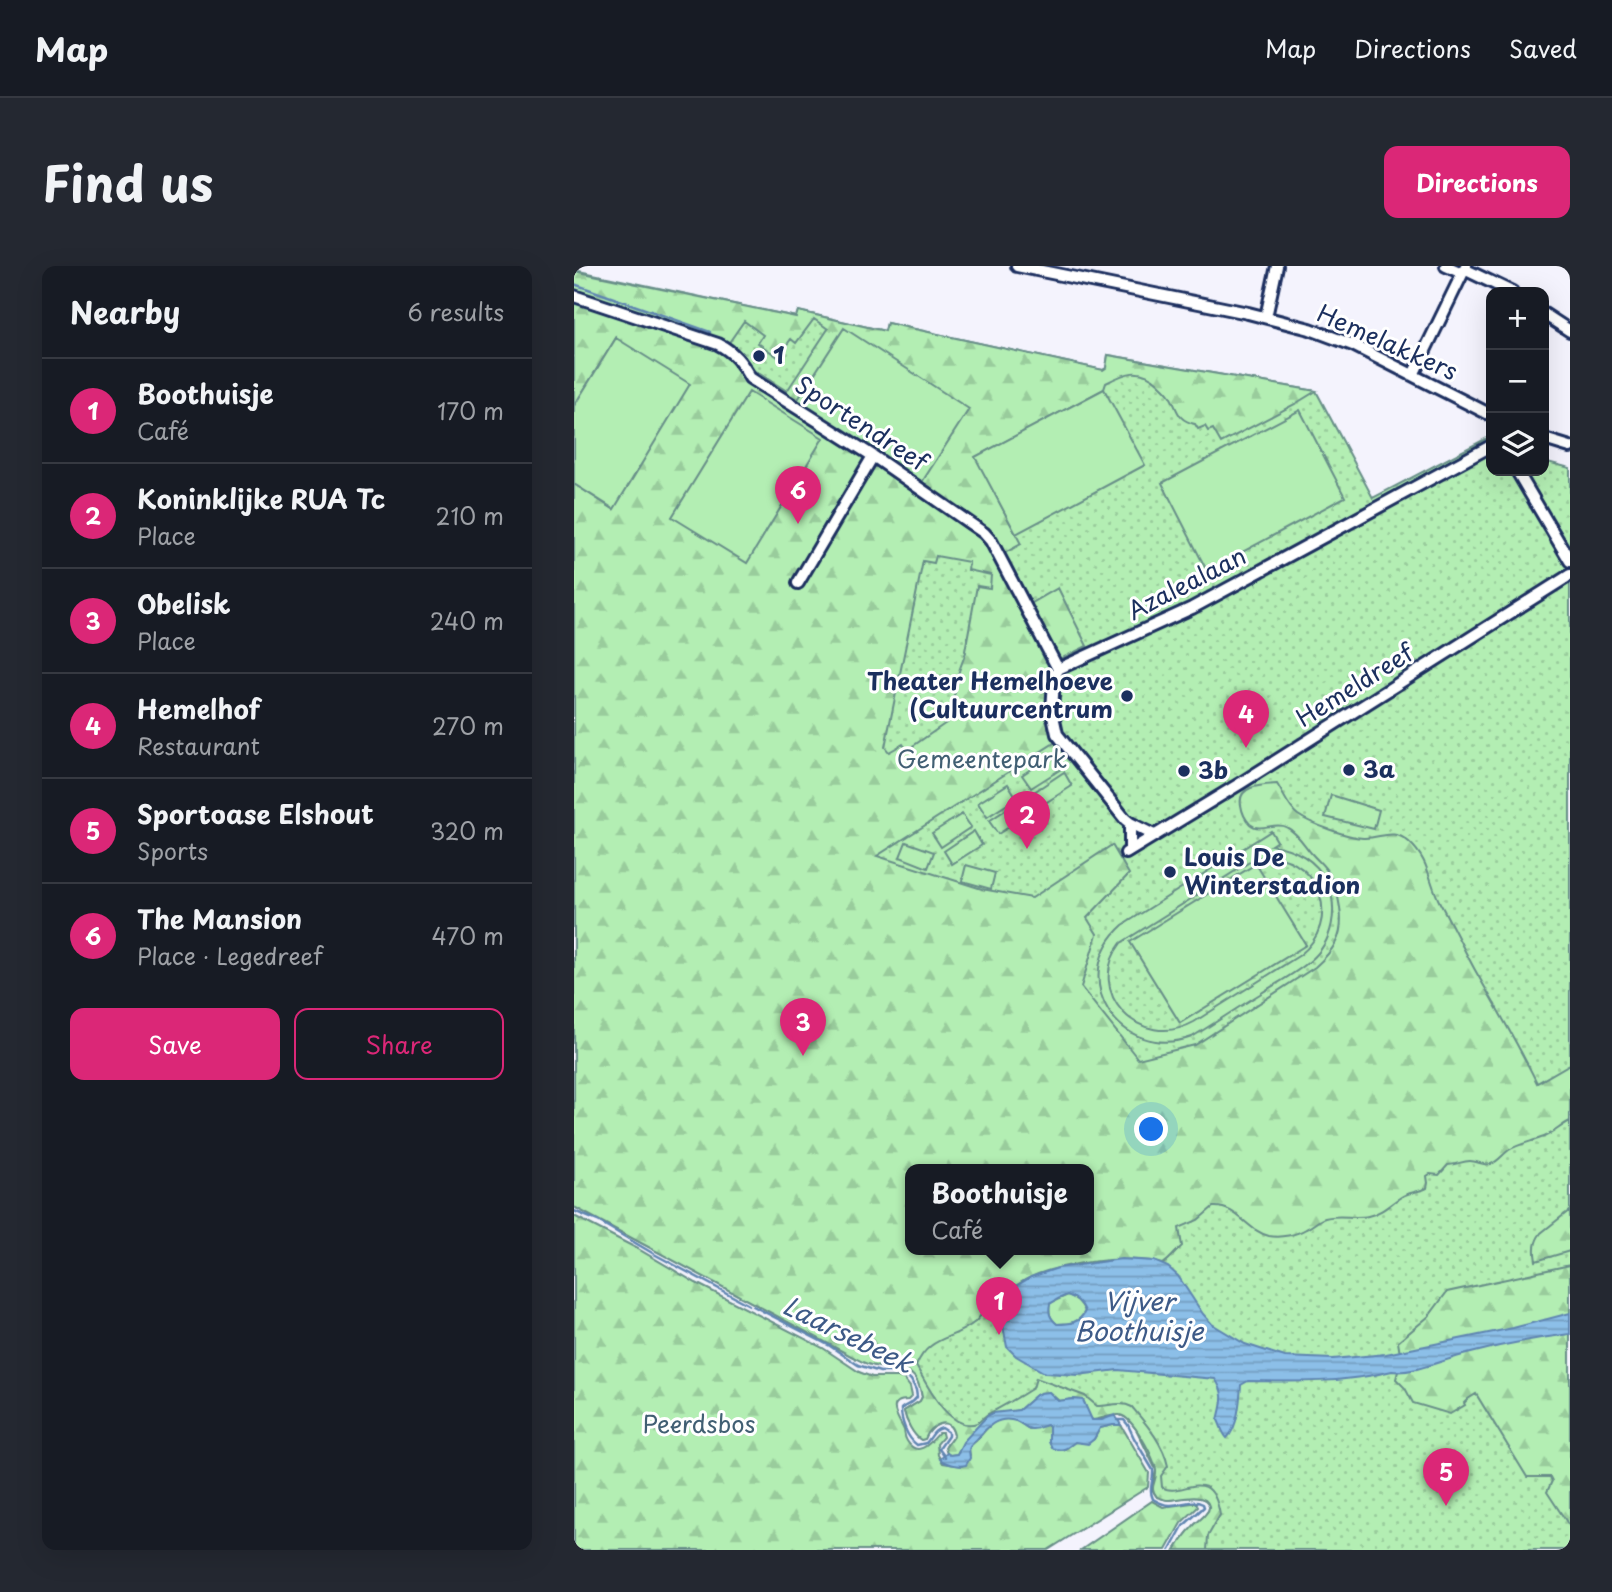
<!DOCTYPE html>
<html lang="en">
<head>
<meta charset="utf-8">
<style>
  :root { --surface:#171b24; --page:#242831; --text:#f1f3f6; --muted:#9ea1a6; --line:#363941; --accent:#db2777 }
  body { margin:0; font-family:"Playpen Sans",sans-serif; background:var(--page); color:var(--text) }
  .controls { position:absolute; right:21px; top:21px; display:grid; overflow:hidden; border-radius:14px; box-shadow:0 7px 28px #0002 }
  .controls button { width:63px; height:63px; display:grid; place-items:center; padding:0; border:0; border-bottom:2px solid var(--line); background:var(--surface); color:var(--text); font:35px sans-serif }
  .you { position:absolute; left:578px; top:864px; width:24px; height:24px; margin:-18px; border:5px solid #fff; border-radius:50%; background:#1a73e8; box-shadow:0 0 0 10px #1a73e833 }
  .badge { display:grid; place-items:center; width:46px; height:46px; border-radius:50%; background:var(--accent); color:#fff; font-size:23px; font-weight:700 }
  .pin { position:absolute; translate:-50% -58px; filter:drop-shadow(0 2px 4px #0008) }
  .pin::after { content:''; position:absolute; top:37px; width:24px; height:21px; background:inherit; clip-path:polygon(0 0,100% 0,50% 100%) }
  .popup { position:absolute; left:331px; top:898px; width:189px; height:91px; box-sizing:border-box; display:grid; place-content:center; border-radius:14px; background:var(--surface); filter:drop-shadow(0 2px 5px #0005); font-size:23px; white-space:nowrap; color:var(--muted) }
  .popup b { font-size:26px; color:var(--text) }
  .popup::after { content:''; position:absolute; left:50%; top:100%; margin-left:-14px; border:14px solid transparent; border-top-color:var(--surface) }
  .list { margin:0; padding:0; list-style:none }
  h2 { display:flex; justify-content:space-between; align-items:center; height:91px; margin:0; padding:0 28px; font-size:30px }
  h2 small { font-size:23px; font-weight:400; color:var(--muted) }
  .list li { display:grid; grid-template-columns:46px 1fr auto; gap:21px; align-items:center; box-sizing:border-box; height:105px; padding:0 28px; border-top:2px solid var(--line) }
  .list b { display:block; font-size:26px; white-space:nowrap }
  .list p { margin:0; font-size:23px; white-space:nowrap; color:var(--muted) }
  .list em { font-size:23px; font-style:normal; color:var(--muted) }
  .actions { display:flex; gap:14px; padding:21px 28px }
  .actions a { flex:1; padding:16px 0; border:2px solid var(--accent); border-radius:14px; text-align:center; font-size:24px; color:var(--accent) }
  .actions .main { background:var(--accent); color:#fff }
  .icon { flex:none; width:38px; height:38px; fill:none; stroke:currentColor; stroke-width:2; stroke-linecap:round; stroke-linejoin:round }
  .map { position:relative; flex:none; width:996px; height:1284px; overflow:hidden; border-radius:14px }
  header { display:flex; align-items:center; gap:42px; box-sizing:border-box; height:98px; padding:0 35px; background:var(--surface); border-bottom:2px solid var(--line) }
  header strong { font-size:33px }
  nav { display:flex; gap:38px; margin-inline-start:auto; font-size:24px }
  .intro { display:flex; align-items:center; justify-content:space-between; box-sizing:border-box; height:168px; padding:0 42px }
  h1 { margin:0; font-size:49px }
  .button { padding:18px 32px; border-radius:14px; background:var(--accent); color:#fff; font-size:24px; font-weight:700 }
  main { display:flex; gap:42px; padding:0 42px }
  aside { flex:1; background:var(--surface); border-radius:14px; box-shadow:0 7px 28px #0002 }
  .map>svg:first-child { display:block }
  .green { fill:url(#green-dots); stroke:#678e88; stroke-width:2; fill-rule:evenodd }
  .forest { fill:url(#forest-firs); stroke:#678e88; stroke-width:2; fill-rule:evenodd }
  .pitch { fill:#b3eeb3; stroke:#678e88; stroke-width:2; fill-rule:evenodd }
  .water { fill:url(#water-rules); stroke:#5f85b1; stroke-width:2; fill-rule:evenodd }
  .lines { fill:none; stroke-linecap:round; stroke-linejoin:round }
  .stream { stroke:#5f85b1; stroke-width:2.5 }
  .minor-casing { stroke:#1b2f5e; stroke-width:16 }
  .minor { stroke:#fff; stroke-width:10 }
  .poi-dot { fill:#1b2f5e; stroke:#fff; stroke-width:2.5 }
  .labels { text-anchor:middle; stroke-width:6; stroke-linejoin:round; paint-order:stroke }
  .street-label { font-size:24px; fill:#1b2f5e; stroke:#fff }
  .poi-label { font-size:24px; font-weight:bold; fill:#1b2f5e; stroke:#fff; text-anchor:start }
  .park-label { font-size:24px; fill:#415f73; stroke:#fff }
  .water-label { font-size:26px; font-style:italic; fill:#3d5a87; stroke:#fff }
</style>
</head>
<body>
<header>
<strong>Map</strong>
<nav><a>Map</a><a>Directions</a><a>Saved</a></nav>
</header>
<div class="intro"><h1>Find us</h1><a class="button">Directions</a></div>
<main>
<aside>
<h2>Nearby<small>6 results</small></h2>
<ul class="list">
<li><span class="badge">1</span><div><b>Boothuisje</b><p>Café</p></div><em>170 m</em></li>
<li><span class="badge">2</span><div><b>Koninklijke RUA Tc</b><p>Place</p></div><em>210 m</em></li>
<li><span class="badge">3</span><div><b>Obelisk</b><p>Place</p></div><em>240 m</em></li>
<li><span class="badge">4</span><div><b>Hemelhof</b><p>Restaurant</p></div><em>270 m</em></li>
<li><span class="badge">5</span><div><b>Sportoase Elshout</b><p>Sports</p></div><em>320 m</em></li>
<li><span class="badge">6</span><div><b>The Mansion</b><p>Place · Legedreef</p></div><em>470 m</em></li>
</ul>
<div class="actions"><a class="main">Save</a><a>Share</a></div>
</aside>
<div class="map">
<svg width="996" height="1284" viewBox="0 0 996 1284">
  <defs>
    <pattern id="green-dots" width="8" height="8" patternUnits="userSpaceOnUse" patternTransform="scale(1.75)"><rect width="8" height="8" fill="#b3eeb3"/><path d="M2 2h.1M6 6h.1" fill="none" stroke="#99cc9c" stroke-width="1.8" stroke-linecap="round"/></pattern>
    <pattern id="forest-firs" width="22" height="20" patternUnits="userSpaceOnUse" patternTransform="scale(1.75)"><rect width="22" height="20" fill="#b3eeb3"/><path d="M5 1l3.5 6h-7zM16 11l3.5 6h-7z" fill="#99cc9c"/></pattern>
    <pattern id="water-rules" width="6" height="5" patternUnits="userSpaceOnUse" patternTransform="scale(1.75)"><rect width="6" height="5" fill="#8cbfe8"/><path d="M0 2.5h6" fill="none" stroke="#729cbf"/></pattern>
  </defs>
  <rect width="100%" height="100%" fill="#f4f3fd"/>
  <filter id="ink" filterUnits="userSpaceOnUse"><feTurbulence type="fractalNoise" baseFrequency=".0143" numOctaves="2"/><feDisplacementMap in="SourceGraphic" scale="14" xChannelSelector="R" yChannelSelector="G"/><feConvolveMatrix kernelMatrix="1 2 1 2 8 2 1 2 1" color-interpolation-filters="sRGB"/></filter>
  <g filter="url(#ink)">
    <!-- green -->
    <path class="green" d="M0,4l222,47 2,-6 87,20 2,-8 216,47 3,-2 2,-13 208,36 57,107 114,-60 4,1v32h53v-10l26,7v1082h-395c8,-13 17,-24 29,-34 2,-3 6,-5 5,-10 -3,-15 -32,-6 -41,-6 -3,0 -8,-2 -11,-3l-5,-8 4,-19 -20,-41 -9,-11 -7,-3h-5l-13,5 -96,-9 -13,2 -46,40c-4,-9 3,-10 7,-18 -4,-21 -24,-10 -29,4l-4,1c-8,-5 -15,-19 -17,-29l16,-10 2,-4c-5,-30 -17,-26 -42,-30 -8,-1 -16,-4 -23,-8l-283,-152zM336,903h178v80h-178z"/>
    <!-- forest -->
    <path class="forest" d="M0,5l222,46 2,-6 87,20 2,-8 216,47 3,-2 2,-13 208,36 -21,13 -74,39 -8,-14 -5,2 -3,-5 -7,3 -3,-5c-19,-4 -17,-15 -25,-28 -3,-5 -8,-9 -12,-13 -18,-17 -33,-10 -52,0l-2,6 -128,68 45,87 -18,10 27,50 28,-16 29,58 -31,15 -8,14 -2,46 8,22 -177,113 105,33 50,9 80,-53 17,29 -42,44 10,16 -16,53 57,72 57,-14 120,-78c8,-7 16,-15 21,-25 10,-18 3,-50 -7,-68 -4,-8 -11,-13 -17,-20 -8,-9 -15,-22 -26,-27 -11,-6 -26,6 -36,-3 -5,-5 -8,-12 -9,-19 -4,-20 23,-20 36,-21 6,9 12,25 21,31 13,9 49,22 65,23 18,1 29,-11 46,4 21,19 19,38 31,61 12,22 23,45 35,67 21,37 43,74 62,113l33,-19v57c-10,5 -18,14 -29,17 -11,4 -22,6 -32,12 -6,4 -11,12 -18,14 -7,2 -14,-3 -21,-3 -8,0 -13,4 -22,4l-9,10 -9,-1 -3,2 1,7 -1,5c-8,4 -18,4 -26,9 -11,7 -19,16 -33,19 -13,3 -29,-2 -43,2 -7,2 -12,8 -19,11 -10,6 -25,9 -37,7 -22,-5 -32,-31 -56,-29l-15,13 -19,8 3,18c-7,6 -11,13 -19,18 -33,-11 -113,-1 -143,19 -11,7 -24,17 -34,27 -4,3 -7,8 -11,12 -23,19 -46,13 -59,44 11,18 33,67 61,57 4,-2 8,-8 13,-10 15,-8 29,-16 43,-25l3,-10 49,18 12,10c13,0 23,-5 35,1 15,18 31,36 36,59l-7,10 1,11c18,13 49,-26 58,28l-12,21 -1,14h-32c8,-13 17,-24 29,-34 2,-3 6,-5 5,-10 -3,-15 -32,-6 -41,-6 -3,0 -8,-2 -11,-3 -9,-11 0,-14 -1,-26 -1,-12 -23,-54 -36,-56 -5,-1 -21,4 -27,5 -6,-4 -6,-13 -10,-20l-10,-1 -14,2 -10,-9 -9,1 -4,2 -17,15 -29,5 -25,25 -8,14 -7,1 -3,-2 -2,-5 9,-13c-4,-21 -24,-10 -29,4l-4,1c-8,-5 -15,-19 -17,-29l16,-10 2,-4c-5,-30 -17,-26 -42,-30 -8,-1 -16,-4 -23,-8l-283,-152v-723l39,25 3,-171 -42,68zM240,53l14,10 -41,62 -40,-25 -5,-12 -14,-10 16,-23 19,14 -5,8 20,14 13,-18 5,4zM362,290l33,6 -1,8 23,5 -1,13 -13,-2 -12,65 1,1 -7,19 -10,50 -42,29 -4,-6 -14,8 -4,-5 38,-186 11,2zM336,903h178v80h-178z
      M996,944v41l-34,10c-2,-11 -2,-19 5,-28z
      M0,950l64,33 58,34 127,65 36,24 13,5h26l6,2 6,8 2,9 -4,4c-24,0 -9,19 -4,30 1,4 0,7 3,11 11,18 24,1 32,-8h3l1,4 -6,7 1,11 5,8 19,3 8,-11c-2,-9 0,-9 6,-14 11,-12 18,-26 38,-21 6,2 10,6 15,9l18,-4 18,24 10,-7 13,1 6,-4 6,-11 13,-3h8l28,48 -1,14 -100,63h-474z
      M996,999v262l-23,-35 5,-11 -2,-4h-23l-51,-83 -8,5 -4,4 1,2 -15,9 -37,-11 -8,-15 -9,-9 5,-19 -3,-18 31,-26 18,-24z
      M494,1029c8,3 12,7 17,16 -5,12 -15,13 -28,13 -7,-6 -9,-11 -7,-21z
      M578,1235l11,6 29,-4h4l2,4 -17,16 -15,27h-85z"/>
    <!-- pitch -->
    <path class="pitch" d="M270,62l125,81 -47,73 -125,-81z
      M42,72l74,46 -76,125 -40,-25v-78z
      M530,123l41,76 -129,69 -41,-77z
      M175,126l74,46 -76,125 -75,-46z
      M726,144l45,87 -138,74 -45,-88z
      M478,489l9,14 -30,19 -9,-13z
      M490,506l8,14 -30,19 -8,-13z
      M434,518l9,14 -30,19 -9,-14z
      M757,529l48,15 -5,19 -49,-12z
      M445,535l9,14 -30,19 -9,-13z
      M388,548l9,13 -30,20 -9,-14z
      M400,565l8,14 -30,19 -8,-13z
      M697,565l6,10 -6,4c24,3 45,15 56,37 12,27 6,60 -17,79 -15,13 -33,22 -50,33 -23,14 -45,29 -68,43 -73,26 -127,-60 -69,-112zM697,590c51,6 70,66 29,99l-106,67c-54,30 -111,-30 -73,-79l135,-85z
      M332,576l28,10 -6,16 -28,-11z
      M682,598l50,81 -126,78 -50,-81z
      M392,599l29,8 -4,16 -29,-8z"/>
    <!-- water -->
    <path class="water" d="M547,993l33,2 14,6 10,9 25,38 9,10 33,20 40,13 48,2 53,-5 127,-26 57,-15v21c-34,4 -70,11 -103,20 -22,5 -53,20 -75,17 -46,12 -97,11 -144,10l-7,4c-1,15 -3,43 -14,53 -5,-5 -6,-12 -9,-18 4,-17 8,-26 -3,-41l-97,-9 -40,5 -33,-2 -29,-17 -9,-9 -4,-21 -1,-22 2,-9 4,-4 23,-14 27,-9zM493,1029c9,3 14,7 18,16 -5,12 -15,13 -28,13 -7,-6 -9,-11 -7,-20l8,-5z
      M475,1126l9,9 15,-2 10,1 9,20h10l13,-5 6,10h-8l-13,3 -6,11 -6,5 -13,-2c-8,6 -12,10 -23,6l-3,-6v-16l-2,-1c-5,1 -11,5 -16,4 -6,-1 -9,-6 -15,-8 -18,-6 -29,6 -39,18 -8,9 -9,6 -7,19l-4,7c-8,2 -21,-1 -26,-6l7,-6 3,2 7,-1 6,-12 24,-26 6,-3 26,-3 17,-15 4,-2z"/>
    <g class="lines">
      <!-- stream -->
      <path class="stream" d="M0,18l136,48
        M0,945l24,10 56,33 95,51
        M179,1040l77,40 28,19 22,7h15l10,3 6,5 5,10 1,7c-5,8 -10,6 -16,12 0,12 6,29 16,36l9,-2c6,-6 7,-13 16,-15l6,4v4l-9,13 6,8
        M543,1154h7l4,5 6,13 19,32c1,11 -5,18 0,29 5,3 10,6 16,6 13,1 22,-7 34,-1l1,3 -21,19 -13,24"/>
      <!-- minor casing -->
      <g class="minor-casing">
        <path id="minor" d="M443,0l231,47 62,16 43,16 138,70
          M872,0l16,7
          M890,3l48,23
          M0,30l144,48c16,8 24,19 32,34l123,78 111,77 7,8 67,128
          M970,48l26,17
          M692,51l11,-51
          M839,109l53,-109
          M970,173l26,8
          M943,205l53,90
          M224,317l75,-127
          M556,557v27
          M580,569l-24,-12 -5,-4 -68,-85 -5,-23 2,-31 4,-11 134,-61 299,-162
          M552,587l115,-70 329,-208"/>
      </g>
      <!-- minor -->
      <use href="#minor" class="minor"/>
    </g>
  </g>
  <!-- markers -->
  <g class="poi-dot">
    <circle cx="185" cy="90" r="7"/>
    <circle cx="553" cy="430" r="7"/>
    <circle cx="775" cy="504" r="7"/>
    <circle cx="610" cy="505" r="7"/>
    <circle cx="596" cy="606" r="7"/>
  </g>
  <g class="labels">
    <!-- street labels -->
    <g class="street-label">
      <text transform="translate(813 77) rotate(24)" y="8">Hemelakkers</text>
      <text transform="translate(287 158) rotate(33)" y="8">Sportendreef</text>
      <text transform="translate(613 318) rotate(-27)" y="8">Azalealaan</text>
      <text transform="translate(781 420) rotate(-32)" y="8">Hemeldreef</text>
    </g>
    <!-- poi labels -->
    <g class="poi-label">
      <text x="199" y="98">1</text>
      <text x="539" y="424" text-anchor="end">Theater Hemelhoeve<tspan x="539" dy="28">(Cultuurcentrum</tspan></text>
      <text x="789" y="512">3a</text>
      <text x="624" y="513">3b</text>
      <text x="610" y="600">Louis De<tspan x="610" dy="28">Winterstadion</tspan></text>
    </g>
    <!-- park labels -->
    <g class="park-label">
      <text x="408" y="502">Gemeentepark</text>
      <text x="125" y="1167">Peerdsbos</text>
    </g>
    <!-- water labels -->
    <g class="water-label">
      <text x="565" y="1045">Vijver<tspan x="565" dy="30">Boothuisje</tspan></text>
      <text transform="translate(274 1069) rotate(26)" y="9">Laarsebeek</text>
    </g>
  </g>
</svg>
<div class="controls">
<button>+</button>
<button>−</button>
<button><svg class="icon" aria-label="layers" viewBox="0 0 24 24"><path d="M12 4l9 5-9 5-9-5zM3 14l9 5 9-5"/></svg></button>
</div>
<div class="you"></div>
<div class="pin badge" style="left:425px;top:1069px">1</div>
<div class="popup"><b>Boothuisje</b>Café</div>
<div class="pin badge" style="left:453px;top:583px">2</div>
<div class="pin badge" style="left:229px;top:790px">3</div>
<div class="pin badge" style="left:672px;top:482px">4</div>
<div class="pin badge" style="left:872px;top:1240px">5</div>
<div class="pin badge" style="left:224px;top:258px">6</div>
</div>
</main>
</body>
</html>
